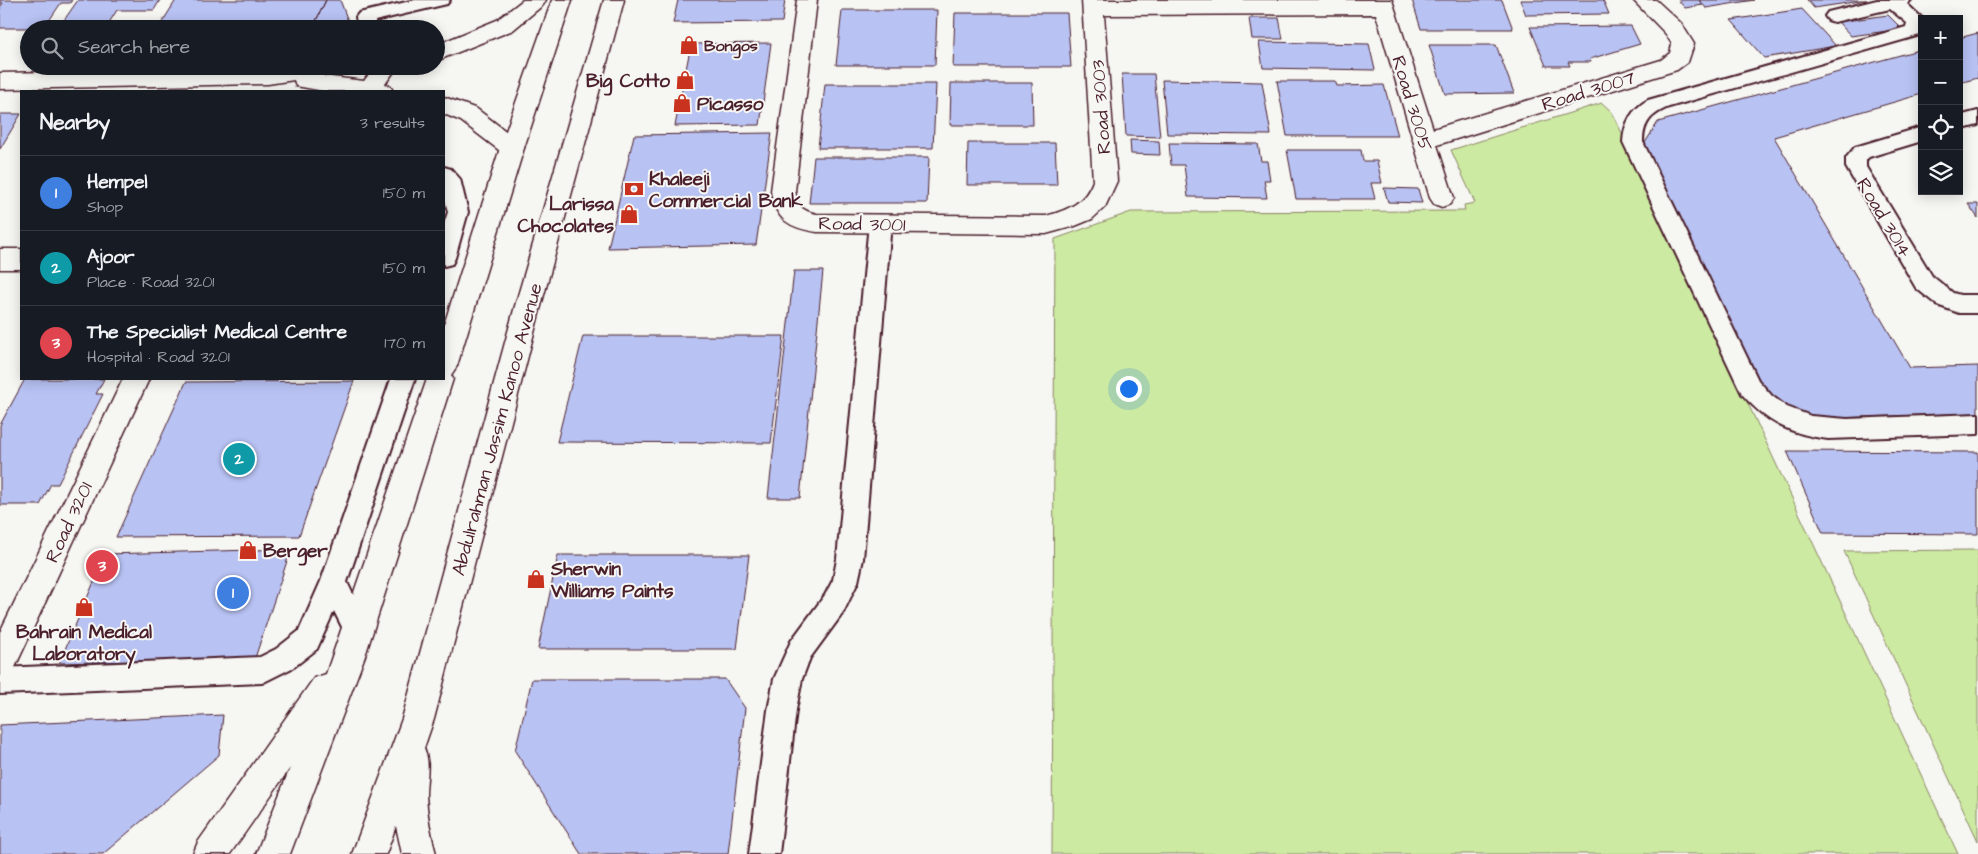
<!DOCTYPE html>
<html lang="en">
<head>
<meta charset="utf-8">
<style>
  :root { --surface:#171b24; --page:#20242c; --text:#f1f3f6; --muted:#9ea1a6; --line:#363941; --accent:#c8321e }
  body { margin:0; font-family:"Architects Daughter",sans-serif; background:var(--page); color:var(--text) }
  .controls { position:absolute; right:15px; top:15px; display:grid; overflow:hidden; border-radius:0px; box-shadow:0 2px 12px #0003 }
  .controls button { width:45px; height:45px; display:grid; place-items:center; padding:0; border:0; border-bottom:1px solid var(--line); background:var(--surface); color:var(--text); font:25px sans-serif }
  .you { position:absolute; left:1128px; top:388px; width:18px; height:18px; margin:-12px; border:4px solid #fff; border-radius:50%; background:#1a73e8; box-shadow:0 0 0 8px #1a73e833 }
  .badge { display:grid; place-items:center; width:32px; height:32px; border-radius:50%; background:var(--accent); color:#fff; font-size:16px; font-weight:700 }
  .pin { position:absolute; translate:-50% -50%; border:2px solid #fff; box-shadow:0 1px 5px #0006 }
  .list { margin:0; padding:0; list-style:none }
  h2 { display:flex; justify-content:space-between; align-items:center; height:65px; margin:0; padding:0 20px; font-size:21px }
  h2 small { font-size:16px; font-weight:400; color:var(--muted) }
  .list li { display:grid; grid-template-columns:32px 1fr auto; gap:15px; align-items:center; box-sizing:border-box; height:75px; padding:0 20px; border-top:1px solid var(--line) }
  .list b { display:block; font-size:19px; white-space:nowrap }
  .list p { margin:0; font-size:16px; white-space:nowrap; color:var(--muted) }
  .list em { font-size:16px; font-style:normal; color:var(--muted) }
  .icon { flex:none; width:28px; height:28px; fill:none; stroke:currentColor; stroke-width:2; stroke-linecap:round; stroke-linejoin:round }
  .map { position:relative; flex:none; width:1978px; height:854px; overflow:hidden }
  .search { position:absolute; background:var(--surface); box-shadow:0 2px 12px #0003; left:20px; top:20px; width:425px; height:55px; display:flex; align-items:center; gap:12px; box-sizing:border-box; padding:0 18px; border-radius:28px; color:var(--muted); font-size:19px }
  .panel { position:absolute; background:var(--surface); box-shadow:0 2px 12px #0003; left:20px; top:90px; width:425px; height:290px; border-radius:0px }
  .map>svg:first-child { display:block }
  .green { fill:#cceaa1; stroke:#8b8466 }
  .building { fill:#b8c2f3; stroke:#4a1f2b }
  .lines { fill:none; stroke-linecap:round; stroke-linejoin:round }
  .service-casing { stroke:#4a1f2b; stroke-width:4 }
  .minor-casing { stroke:#4a1f2b; stroke-width:3 }
  .tertiary-casing { stroke:#4a1f2b; stroke-width:3 }
  .secondary-casing { stroke:#4a1f2b; stroke-width:3 }
  .service { fill:#f6f6f2; fill-rule:evenodd }
  .minor { fill:#f6f6f2; fill-rule:evenodd }
  .tertiary { fill:#f6f6f2; fill-rule:evenodd }
  .secondary { fill:#f6f6f2; fill-rule:evenodd }
  .labels { text-anchor:middle; stroke-width:4; stroke-linejoin:round; paint-order:stroke }
  .far-poi-label { font-size:16px; font-weight:bold; fill:#4a1f2b; stroke:#f6f6f2; text-anchor:start }
  .poi-label { font-size:19px; font-weight:bold; fill:#4a1f2b; stroke:#f6f6f2; text-anchor:start }
  .street-label { font-size:19px; fill:#4a1f2b; stroke:#f6f6f2 }
</style>
</head>
<body>
<div class="map">
<svg width="1978" height="854" viewBox="0 0 1978 854">
  <rect width="100%" height="100%" fill="#f6f6f2"/>
  <filter id="ink" filterUnits="userSpaceOnUse"><feTurbulence type="fractalNoise" baseFrequency=".02" numOctaves="2"/><feDisplacementMap in="SourceGraphic" scale="10" xChannelSelector="R" yChannelSelector="G"/><feConvolveMatrix kernelMatrix="1 2 1 2 8 2 1 2 1" color-interpolation-filters="sRGB"/></filter>
  <g filter="url(#ink)">
    <!-- green -->
    <path class="green" d="M1602,103l10,9 346,742h-906l3,-615 76,-27 334,-1 -1,-6 11,-2 -24,-53z
      M1978,550v291l-134,-290z"/>
    <!-- building -->
    <path class="building" d="M0,0h72l-2,3h-9l-17,25h-44v-21l3,-4h-3z
      M78,0h82l-6,10h-37l-10,16h-47z
      M176,0h150l-14,29h-154z
      M326,0h14l11,29h-39z
      M678,0h107l-3,22 -109,1z
      M1412,0h90l11,29h-92z
      M1520,0h83l6,14 -83,1z
      M1678,0h21l4,5 -18,3z
      M1699,0h55l-48,8z
      M1807,0h60l-53,8z
      M1802,9l34,37 -72,12 -33,-38z
      M842,10h95l-2,55h-99z
      M955,13h112l4,54h-118z
      M1888,15l14,14 -51,7 -13,-14z
      M1249,18h30l4,21h-31z
      M1631,26l9,18 -50,15 1,3h-23l2,4h-24l-16,-39z
      M1978,33v45l-19,5v-45z
      M1259,42l110,2 6,26 -112,-2z
      M771,43l-11,82 -85,1 16,-82z
      M1429,45h67l18,48 -69,1z
      M1922,49v45l-148,43 136,231 68,-2v47l-171,6 -41,-26 -123,-247 15,-24z
      M1122,74h32l6,63 -34,-1z
      M1162,80l100,2 9,53 -104,-1z
      M1277,81h58l2,5 47,-1 14,51h-111z
      M951,83h81l1,42h-83z
      M825,84h111l-3,64h-115z
      M0,114h21l-21,35z
      M772,133l-16,112 -148,3 26,-113z
      M1130,140l29,1 1,14 -29,-1z
      M968,143h87l2,42h-90z
      M1169,143l89,1 3,17h6l3,19h-6l3,18 -79,-1 -4,-32h-13z
      M1287,150h74l2,11h14l5,22h-11l4,16h-79z
      M814,157h115l-2,46h-118z
      M1384,188l34,1 4,14 -34,-1z
      M1968,204h10v14z
      M794,271h29l-23,227h-32z
      M583,336h201l-13,107 -214,-1z
      M25,379h79l-8,15h7l-45,90h-7l-11,21h-40v-80z
      M354,381l-55,155 -183,1 70,-155z
      M1787,451l191,1v82l-155,-1z
      M291,549l-36,109 -196,5 47,-109z
      M558,555h191l-12,94h-199z
      M532,679h193l20,29 -17,146h-147l-66,-103z
      M223,715l-4,40 -116,99h-103v-129z"/>
    <g class="lines">
      <!-- service casing -->
      <g class="service-casing">
        <path id="service" d="M415,0h35l-3,4 -72,17 1,8h-18l-2,-12 3,-4z
          M1877,0h34l-4,4 16,15h-1v13l-2,3 -251,72c-18,7 -26,16 -26,35l115,238 14,16 15,11 24,9 36,3 131,-5v20l-150,5c-38,-5 -61,-16 -86,-45l-119,-252c1,-19 9,-33 25,-42l258,-73 1,-4 -17,-14 -56,13 -6,-2 -3,-4 3,-4z
          M94,66h25c-6,11 -29,21 -41,18l-3,-5 3,-5z
          M1978,111v14l-19,5v-14z
          M1922,127v14l-53,16 -3,3v7l66,109 21,17 7,2h18v18h-19l-22,-8 -21,-17 -70,-121v-9l9,-11z
          M444,167l7,2 9,10 8,33 -13,46 -3,6 -8,2v-42l4,-12 -4,-16z
          M880,215l7,2 4,6 -28,336 -5,23 -15,31 -33,45 -8,21 -6,31 -17,144h-30l19,-144 6,-31 17,-38 34,-46 8,-15 4,-21 32,-336 4,-6z
          M391,379h24l-68,203 24,50 -4,9 -9,4 -9,-4 -15,-30 -17,38 -23,18 -32,16 -262,11v-26l260,-11 16,-8 23,-18 22,-50z"/>
      </g>
      <!-- minor casing -->
      <g class="minor-casing">
        <path id="minor" d="M797,0h20l-22,191c2,15 7,20 22,23l229,2c22,-6 39,-13 47,-35l-11,-181h310l41,129 228,-69 9,-7 2,-9 -7,-11 -32,-33h23l25,23 13,21 -6,18 -11,8 -240,75 17,53 -4,6 -8,3 -8,-3 -4,-6 -54,-184 -272,1 13,166 -12,26 -13,12 -17,7 -29,8 -229,-2c-27,-4 -42,-12 -46,-41z
          M0,249h21v20h-21z
          M123,379h26l-138,297 -11,4v-48z"/>
      </g>
      <!-- tertiary casing -->
      <g class="tertiary-casing">
        <path id="tertiary" d="M523,0h23l-3,5 -30,25 -77,31v-16l61,-25z
          M284,66h67l-3,5 -25,5 41,5 11,-15h23l-13,18 5,2 3,5h-69l-28,-5 -2,-6 -26,4 -268,5v-16l268,-5z
          M444,97l33,12 43,33 4,6 -4,6 -8,2 -8,-2 -43,-33 -17,-7z"/>
      </g>
      <!-- secondary casing -->
      <g class="secondary-casing">
        <path id="secondary" d="M552,0h20l-48,148 -67,218 -6,9 2,4 -87,274 -76,201h-34l34,-86 -60,86h-37l5,-12 116,-164 12,-4 101,-295h17v-54l56,-177z
          M604,0h20l-83,306 -107,413 -10,29c7,16 2,29 2,47 1,20 5,40 10,59h-34l-6,-28 -10,28h-34l50,-135 113,-413z"/>
      </g>
      <!-- service -->
      <use href="#service" class="service"/>
      <!-- minor -->
      <use href="#minor" class="minor"/>
      <!-- tertiary -->
      <use href="#tertiary" class="tertiary"/>
      <!-- secondary -->
      <use href="#secondary" class="secondary"/>
    </g>
  </g>
  <!-- icons -->
  <defs>
    <g id="shop-bare" transform="scale(1.5)"><path d="M-5-2.5h2.3a2.7 3.5 0 0 1 5.4 0H5L5.5 6h-11ZM-1.5-2.5h3a1.5 2.3 0 0 0-3 0Z" fill="#c8321e" stroke="#f6f6f2" stroke-width="2.5" paint-order="stroke"/></g>
    <g id="bank-bare" transform="scale(1.5)"><path d="M-6-4H6V4H-6ZM0-2.3a2.3 2.3 0 1 0 0 4.6a2.3 2.3 0 1 0 0-4.6Z" fill="#c8321e" stroke="#f6f6f2" stroke-width="2.5" paint-order="stroke"/></g>
  </defs>
  <g fill-rule="evenodd">
    <use href="#shop-bare" x="689" y="45"/>
    <use href="#shop-bare" x="685" y="80"/>
    <use href="#shop-bare" x="682" y="103"/>
    <use href="#bank-bare" x="634" y="189"/>
    <use href="#shop-bare" x="629" y="214"/>
    <use href="#shop-bare" x="248" y="550"/>
    <use href="#shop-bare" x="536" y="579"/>
    <use href="#shop-bare" x="84" y="607"/>
  </g>
  <g class="labels">
    <!-- far-poi labels -->
    <g class="far-poi-label">
      <text x="704" y="51">Bongos</text>
    </g>
    <!-- poi labels -->
    <g class="poi-label">
      <text x="670" y="87" text-anchor="end">Big Cotto</text>
      <text x="697" y="110">Picasso</text>
      <text x="649" y="185">Khaleeji<tspan x="649" dy="22">Commercial Bank</tspan></text>
      <text x="614" y="210" text-anchor="end">Larissa<tspan x="614" dy="22">Chocolates</tspan></text>
      <text x="263" y="557">Berger</text>
      <text x="551" y="575">Sherwin<tspan x="551" dy="22">Williams Paints</tspan></text>
      <text x="84" y="638" text-anchor="middle">Bahrain Medical<tspan x="84" dy="22">Laboratory</tspan></text>
    </g>
    <!-- street labels -->
    <g class="street-label">
      <text transform="translate(1588 90) rotate(-17)" y="7">Road 3007</text>
      <text transform="translate(1413 103) rotate(73)" y="7">Road 3005</text>
      <text transform="translate(1100 107) rotate(-94)" y="7">Road 3003</text>
      <text transform="translate(1885 217) rotate(59)" y="7">Road 3014</text>
      <text transform="translate(862 223) rotate(1)" y="7">Road 3001</text>
      <text transform="translate(496 429) rotate(-75)" y="7">Abdulrahman Jassim Kanoo Avenue</text>
      <text transform="translate(68 522) rotate(-65)" y="7">Road 3201</text>
    </g>
  </g>
</svg>
<div class="controls">
<button>+</button>
<button>−</button>
<button><svg class="icon" aria-label="locate" viewBox="0 0 24 24"><circle cx="12" cy="12" r="6"/><path d="M12 2v4M12 18v4M2 12h4M18 12h4"/></svg></button>
<button><svg class="icon" aria-label="layers" viewBox="0 0 24 24"><path d="M12 4l9 5-9 5-9-5zM3 14l9 5 9-5"/></svg></button>
</div>
<div class="you"></div>
<div class="pin badge" style="left:233px;top:593px;background:#3f7fe0">1</div>
<div class="pin badge" style="left:239px;top:459px;background:#0f9aa8">2</div>
<div class="pin badge" style="left:102px;top:566px;background:#e0444e">3</div>
<div class="search"><svg class="icon" aria-label="search" viewBox="0 0 24 24"><circle cx="10" cy="10" r="6"/><path d="M15 15l6 6"/></svg>Search here</div>
<section class="panel">
<h2>Nearby<small>3 results</small></h2>
<ul class="list">
<li><span class="badge" style="background:#3f7fe0">1</span><div><b>Hempel</b><p>Shop</p></div><em>150 m</em></li>
<li><span class="badge" style="background:#0f9aa8">2</span><div><b>Ajoor</b><p>Place · Road 3201</p></div><em>150 m</em></li>
<li><span class="badge" style="background:#e0444e">3</span><div><b>The Specialist Medical Centre</b><p>Hospital · Road 3201</p></div><em>170 m</em></li>
</ul>
</section>
</div>
</body>
</html>
